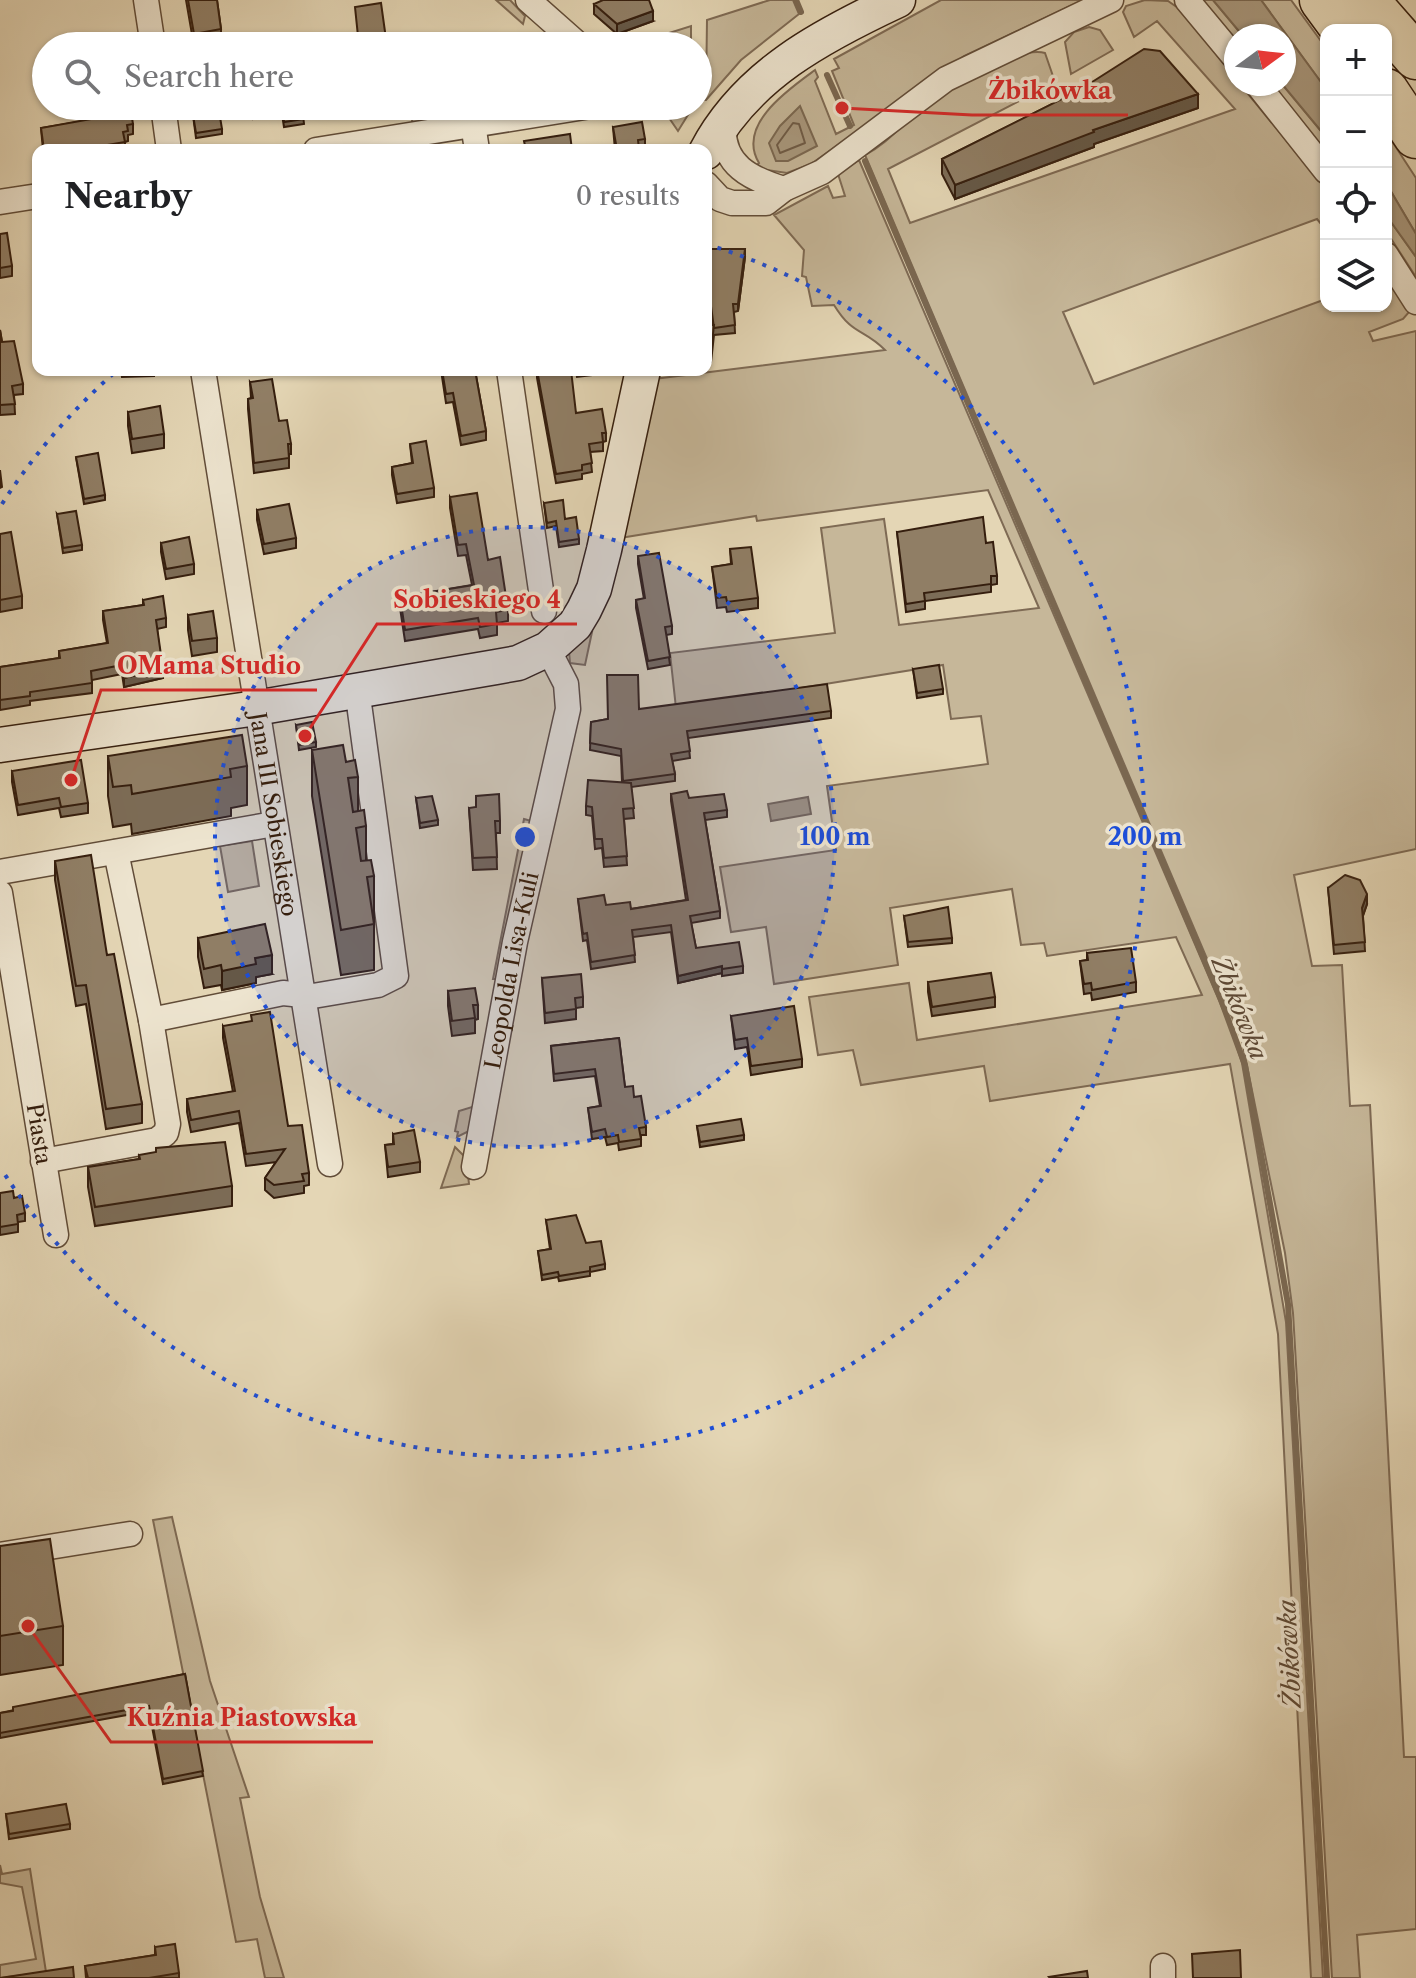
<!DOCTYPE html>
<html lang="en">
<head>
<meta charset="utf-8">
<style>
  :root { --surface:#fff; --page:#f2f2f2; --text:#202124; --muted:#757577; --line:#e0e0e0 }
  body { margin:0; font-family:"Libre Caslon Text",serif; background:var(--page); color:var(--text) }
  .controls { position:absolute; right:24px; top:24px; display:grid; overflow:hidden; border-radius:16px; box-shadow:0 2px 6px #0004 }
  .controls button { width:72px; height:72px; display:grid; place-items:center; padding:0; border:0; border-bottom:2px solid var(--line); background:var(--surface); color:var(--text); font:40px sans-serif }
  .compass { position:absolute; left:1224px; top:24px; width:72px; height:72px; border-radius:50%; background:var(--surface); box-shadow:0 2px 6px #0004; rotate:75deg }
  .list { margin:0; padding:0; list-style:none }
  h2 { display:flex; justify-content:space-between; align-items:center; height:104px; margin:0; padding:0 32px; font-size:34px }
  h2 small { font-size:26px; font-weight:400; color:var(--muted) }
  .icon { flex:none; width:44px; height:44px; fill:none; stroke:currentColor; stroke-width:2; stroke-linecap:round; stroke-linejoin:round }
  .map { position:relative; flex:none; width:1416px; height:1978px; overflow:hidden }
  .search { position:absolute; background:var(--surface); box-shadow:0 2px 6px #0004; left:32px; top:32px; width:680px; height:88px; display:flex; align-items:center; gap:20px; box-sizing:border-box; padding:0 28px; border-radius:44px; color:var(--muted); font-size:30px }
  .panel { position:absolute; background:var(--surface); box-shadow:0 2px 6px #0004; left:32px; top:144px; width:680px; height:232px; border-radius:16px }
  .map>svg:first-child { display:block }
  .green { fill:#c6b799; stroke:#7e6a54; stroke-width:2 }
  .water { fill:#a8977c; stroke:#7a6750; stroke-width:2 }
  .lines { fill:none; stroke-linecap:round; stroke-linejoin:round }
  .shore { stroke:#6e5a45; stroke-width:2 }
  .stream { stroke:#7a6750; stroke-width:6 }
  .street-casing { stroke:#614c38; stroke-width:27 }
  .secondary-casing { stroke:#351e0e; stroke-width:37 }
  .highway-casing { stroke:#351e0e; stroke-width:47 }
  .street { stroke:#ede4cf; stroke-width:24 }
  .secondary { stroke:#ede4cf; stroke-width:34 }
  .highway { stroke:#e4d6b5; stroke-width:44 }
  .wall { fill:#7c6c57; stroke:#351e0e; stroke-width:2 }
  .shaded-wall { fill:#655847; stroke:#351e0e; stroke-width:2 }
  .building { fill:#907e65; stroke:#351e0e; stroke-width:2 }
  .ring { fill:none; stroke:#1d4ed8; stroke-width:4; stroke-dasharray:4 8 }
  .labels { text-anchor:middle; stroke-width:7; stroke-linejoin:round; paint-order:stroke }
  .street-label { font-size:22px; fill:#351e0e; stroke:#ede4cf }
  .water-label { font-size:24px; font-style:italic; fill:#5d4834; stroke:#ede4cf }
  .centre { fill:#1d4ed8; stroke:#ede4cf; stroke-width:4 }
  .ring-label { font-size:24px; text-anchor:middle; font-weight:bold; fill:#1d4ed8; stroke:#ede4cf; stroke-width:7; stroke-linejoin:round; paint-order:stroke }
  .leader { fill:none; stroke:#d62828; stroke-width:3 }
  .callout-dot { fill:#d62828; stroke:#ede4cf; stroke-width:3 }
  .callout-label { font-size:24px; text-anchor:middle; font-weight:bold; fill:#d62828; stroke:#ede4cf; stroke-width:7; stroke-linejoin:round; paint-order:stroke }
</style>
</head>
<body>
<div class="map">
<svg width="1416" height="1978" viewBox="0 0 1416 1978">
  <rect width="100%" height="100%" fill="#e4d6b5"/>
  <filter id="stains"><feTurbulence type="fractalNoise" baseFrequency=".0025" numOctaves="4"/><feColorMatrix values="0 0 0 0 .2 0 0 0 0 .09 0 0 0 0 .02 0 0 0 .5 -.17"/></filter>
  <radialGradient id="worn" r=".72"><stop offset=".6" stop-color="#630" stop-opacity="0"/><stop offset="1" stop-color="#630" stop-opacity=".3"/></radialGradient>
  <!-- green -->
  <path class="green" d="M496,0h14l15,16 -2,8z
    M770,0h23l6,14 -58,46 -35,40h-8v-4l8,-2 1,-74z
    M941,0h142l-119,56 -153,108 -24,9 -33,-5 5,-5c-23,-38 30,-74 56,-93l3,7 -3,4 21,53 18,-9 -22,-54 7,-3 -5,-9z
    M1145,0l23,1 13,9 55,69v5h4l86,105 -3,16 3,25 -9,-11 -254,93 31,72 232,-85v7h60v-33l24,38 -7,8 -34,13 4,9 43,-10v518l-122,26 18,91 30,-1 8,141 20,-1 34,652h12v172l-59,6 3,43h-28l-39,-665 -8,-60 -43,-212 -377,-886c21,-11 35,-28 53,-43 23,-20 99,-67 127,-59l9,26 -4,6 -162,84 22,54 325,-114 -78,-88 -23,16 -11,-25 3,-6z
    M1199,0h14l30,36h-7v12z
    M1261,0h30l35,48v41z
    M691,26v20h-24l-4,-11z
    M1089,27l11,3 13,20 -42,24 -6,-32 9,-10z
    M1266,84h16l44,53v19z
    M467,106h59l-113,19 -2,-10z
    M663,109l28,1 -13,21z
    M1386,132l30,46v56l-30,-51z
    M859,160l371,866 12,37 44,259 37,656h-12l-33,-644 -48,-270 -240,37 -6,-35 -123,19 -8,-35 -35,5 -9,-58 100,-14 8,57 285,-45 -26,-58 -129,19 -3,-13 -23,2 -9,-56 -122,19 8,57 -124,19 -8,-57 -35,5 -11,-65 116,-17 -9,-64 161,-22 -7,-48 -30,3 -8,-54 -267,43 -6,-55 165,-20 -14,-105 63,-9 15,106 140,-17 -51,-118 -231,31 -1,-5 -136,22 34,-159 231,-29c-22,-22 -32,-14 -51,-45l-22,1 -6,-29 -4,-1 2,-26 -30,-35 54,-29 5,12 12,-2 -7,-22z
    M1386,215l30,42v20l-30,-46z
    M592,632l-7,33 -15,-2 -1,-12 13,-17z
    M524,819l11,3 -38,157h-4z
    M252,841l7,45 -31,6 -8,-46z
    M472,1107l5,2 -6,21 -14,7 1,-5 -3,-1 4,-20z
    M455,1147l11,11 3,26 -28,4z
    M172,1517l38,164 39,116 -9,1 20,99 24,81h-19l-8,-39 -21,3 -83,-422z
    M0,1865l2,9 28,-5 16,103 -46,6v-13l36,-6 -14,-72 -22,-4z"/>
  <!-- water -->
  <path class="water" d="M1213,0h48l65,89v48l-44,-53 2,-48h-41z
    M800,106l17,40 -29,15h-12l-7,-18 11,-17z
    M1386,183l30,51v23l-30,-42z
    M808,797l3,17 -40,7 -3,-17z"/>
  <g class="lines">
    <!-- shore -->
    <path class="shore" d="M793,123l6,1 6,19 -25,10 -3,-8z"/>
    <!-- stream -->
    <path class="stream" d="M796,0l5,12
      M827,75l23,51
      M865,161l355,836 25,68 43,239 39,674"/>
    <!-- street casing -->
    <g class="street-casing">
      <g id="street">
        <path d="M146,0l7,46"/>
        <path d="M528,0l52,46"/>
        <path d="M1187,0l49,59"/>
        <path d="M1257,84l69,87"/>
        <path d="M163,106l6,44"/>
        <path d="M473,124l4,26"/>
        <path d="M724,125c-3,40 27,54 60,64"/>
        <path d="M316,150l275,-44"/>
        <path d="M706,184l14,15 12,4h34l18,-14 38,-17 124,-93 165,-79"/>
        <path d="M0,202l38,-6"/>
        <path d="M1386,255l30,47"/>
        <path id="s1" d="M203,370l127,794"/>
        <path d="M509,370l35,241"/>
        <path d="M0,872l274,-48"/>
        <path id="s2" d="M0,893l56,342"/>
        <path d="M151,1020l132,-27 30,3 65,-11 18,-9 -39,-287"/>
        <path d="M43,1161l114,-21 9,-7 2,-9 -17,-104 -35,-168"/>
        <path id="s3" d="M474,1167l41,-225 53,-233 -2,-25 -18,-35"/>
        <path d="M0,1555l130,-21"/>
        <path d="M1163,1966v12"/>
      </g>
    </g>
    <!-- secondary casing -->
    <g class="secondary-casing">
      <path id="secondary" d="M706,152c40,-77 117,-117 192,-152
        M0,745l256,-37 240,-41 22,-4 30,-14 27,-24 9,-15 10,-21 10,-39 39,-180"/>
    </g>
    <!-- highway casing -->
    <g class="highway-casing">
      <path id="highway" d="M1322,0l22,30
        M1366,0l50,57
        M1386,91l30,45"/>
    </g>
    <!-- street -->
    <use href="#street" class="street"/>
    <!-- secondary -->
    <use href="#secondary" class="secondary"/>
    <!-- highway -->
    <use href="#highway" class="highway"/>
  </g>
  <!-- wall -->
  <path class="wall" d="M186,0h31l4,29v15l-13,2h-14z
    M594,4l59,17 -36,13 -23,-20z
    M1078,91l120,17 -104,36v3l-139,52 -13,-25v-15z
    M94,106l39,18v10l-5,1v6l-3,1v8h-82l-2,-22 54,-9z
    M251,106h51l2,18 -20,3 -2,-13 -29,5z
    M193,115l29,14v5l-26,4z
    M613,127l32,12v10l-6,1h-24z
    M0,234l12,32v10l-12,2z
    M706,249l39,8 -7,54 -4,1 1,21 -21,2 -3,27 -5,-1v-36h6l-3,-26h-3z
    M0,330l2,12 21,42v10l-9,1 1,19 -15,1z
    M121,370h33v6l-32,1z
    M441,370h34l11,61v9l-25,5 -8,-43 -7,1z
    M537,370l39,43 30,20v8l-3,1v9l-13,1 2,20 -10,2v5l-26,4 -19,-105z
    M576,370h24v4l-23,3z
    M250,382l29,39 12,23v10h-2v14l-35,5 -6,-64v-10l3,-1z
    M128,412l36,22v14l-32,5 -4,-27z
    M410,444l24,44v9l-37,6 -5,-28v-8l20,-4z
    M76,457l29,38v5l-21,4z
    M450,497l38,63 20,50v11l-11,2v12l-17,3 -2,-9 -73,12 -5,-33v-11l72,-12 -6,-30 -8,1 -8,-48z
    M544,503l35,36v5l-20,3 -3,-21 -9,2z
    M257,510l39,28v10l-32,6 -7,-34z
    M57,514l25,31v5l-19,3z
    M897,532l89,11 11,33v8l-6,1v7l-66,9v8l-19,3z
    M0,534l22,62v12l-22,4z
    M161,543l33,21v10l-28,5 -5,-27z
    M730,549l28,49v10l-31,4 -1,-5 -9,1 -5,-41 19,-3z
    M638,556l34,70v8l-6,1 4,30 -22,4 -12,-61v-8l8,-1 -6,-35z
    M143,600l23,18v9l-9,2 6,49 -39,9 -2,-13 -30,6v13l-62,8v4l-30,5v-43l59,-9v-7l48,-8 -4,-23v-9l40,-6z
    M188,615l29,23v14l-25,4 -4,-26z
    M913,669l30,20v5l-26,4z
    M639,709l192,2v7l-143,20 2,20 -18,3 3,13v7l-44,6 3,31 -10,1 3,46 -23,2 -2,-19 -7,1 -3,-33 -6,-1v-9l36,-24 -1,-26 -31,-6 1,-28 17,-3z
    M296,725l20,17v5l-17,3z
    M312,750l34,12 12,15v34l8,15v35l8,15v94l-33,5 -29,-179z
    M108,756l139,10v39l-16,3v8l-99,18 -1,-10 -18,3 -5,-31z
    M12,771l76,32v10l-27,4 -2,-9 -41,7 -6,-33z
    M671,794l56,16v7l-22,3 15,91v7l-29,5 5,25 47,18v7l-21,3v-3l-44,10 -7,-51 -38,5 2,25 -44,7 -4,-29 -4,1 -5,-42 28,6 25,4 55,-9 -15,-99z
    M416,798l22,22v5l-18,3z
    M469,808l31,13v12h-4l1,36 -24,1z
    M55,861l52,94 35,149v19l-36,6 -20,-125 -10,2 -21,-126z
    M1328,888l39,16 -4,12 2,35 -31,3z
    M904,916l48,22v5l-44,4z
    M198,938l74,36 -16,3v6l-34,7 -1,-5 -17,3 -6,-31z
    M1087,953l49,29v10l-44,8 -1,-7 -7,1 -4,-33 7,-1z
    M542,978l41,19v10l-7,1v11l-31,4z
    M928,982l67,15v10l-63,9 -4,-24z
    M448,991l30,14v14l-3,1v13l-23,3 -4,-30z
    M731,1016l71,43v8l-51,8 -4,-28 -12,2z
    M223,1026l65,100 21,47v12l-5,1v7l-30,5 -9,-8v-12l11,-16 -30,4 -7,-43 -48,9 -4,-20v-13l46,-7 -10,-54z
    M619,1038l6,49 9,10 12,30v8h-5v11l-22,4 -1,-7 -11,2 -2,-8 -13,2 -4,-31 12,-2 -5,-30 -41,5 -3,-35z
    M697,1126l47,9v5l-44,7z
    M393,1134l27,28v10l-32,5 -3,-32 8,-1z
    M139,1155l93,31v20l-137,20 -7,-39v-20l51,-8z
    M0,1193l14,5 11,15v8l-7,1v10l-18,3z
    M546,1220l40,23 19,21v5l-15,3v4l-31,5 -1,-4 -16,3 -4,-29 12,-2z
    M0,1546l63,80v39l-63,10z
    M185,1674l18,102 -40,8 -14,-73 -149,27v-25z
    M6,1814l64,10v5l-61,10z
    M155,1947l24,26v5h-93l-1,-12 70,-11z"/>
  <!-- shaded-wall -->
  <path class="shaded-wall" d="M653,11v10l-36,13v-10z
    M1198,94v14l-104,36v3l-139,52v-14l138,-55z
    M745,249v8l-7,54v-7z
    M163,669v9l-39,9v-9z
    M1367,894v10l-5,14v-10z
    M272,955v19l-16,3v6l-34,7v-19l33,-13z
    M722,966v7l-44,10v-7z"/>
  <!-- building -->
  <path class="building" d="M188,0h29l4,29 -27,5z
    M603,0h46l4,11 -36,13 -23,-20z
    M381,3l6,43h-28l-4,-39z
    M1144,49l16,2 38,43 -105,36 1,2 -139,53 -13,-26 136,-68z
    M95,106h35l3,18 -6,1 1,6 -5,1 2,10 -47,8h-34l-3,-22 56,-10z
    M252,106h50l2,13 -20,3 -2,-13 -29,5z
    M219,111l3,18 -26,4 -3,-18z
    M642,122l3,17 -7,1 1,9 -22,1 -4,-23z
    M570,134l2,16h-46l-2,-9z
    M7,233l5,33 -12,2v-34z
    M706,249h39l-7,55h-5l2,21 -21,3 -5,-36 -3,-1z
    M706,325h8l-3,27 -5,-1z
    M0,330l2,12 12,-1 9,43 -11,2 3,18 -15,1z
    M442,370h33l11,61 -25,5 -8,-43 -7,1z
    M537,370h34l5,43 26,-4 4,24h-4l1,9 -14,2 3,19 -10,2v5l-26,4z
    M272,379l7,42 8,-1 4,24h-3l1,14 -35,5 -6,-64 5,-1 -3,-16z
    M160,406l4,28 -32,5 -4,-27z
    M426,441l8,47 -37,6 -5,-27 21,-4 -3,-19z
    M98,453l7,42 -21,4 -8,-42z
    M0,470l2,17 -2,1z
    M477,493l11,67 12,-3 8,53 -12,2 1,12 -17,3 -2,-9 -73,12 -5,-33 74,-12 -8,-41 -8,1 -8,-48z
    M563,500l2,19 11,-2 3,22 -20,3 -3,-21 -9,2 -3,-20z
    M289,504l7,34 -32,6 -7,-34z
    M76,511l6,34 -19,3 -6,-34z
    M983,517l3,26 7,-1 4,34h-6v8l-67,9 1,8 -19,3 -9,-72z
    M11,532l11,64 -22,4v-66z
    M189,537l5,27 -28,5 -5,-26z
    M751,547l7,51 -31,4 -1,-5 -9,1 -5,-31 20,-3 -2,-15z
    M659,553l13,73 -7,1 5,30 -22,4 -12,-61 9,-2 -7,-42z
    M163,596l3,22 -10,2 7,49 -39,9 -2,-13 -31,6 1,12 -62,9v4l-30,4v-33l60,-9 -1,-7 49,-8 -5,-32 41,-6 -1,-5z
    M213,611l4,27 -25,3 -4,-26z
    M939,665l4,24 -26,4 -4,-24z
    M607,675h31l1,34 188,-25 4,27 -144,20 3,20 -19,3 4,20 -52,7 -2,-32 -31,-6 1,-21 17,-3z
    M312,722l4,20 -17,3 -3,-20z
    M242,735l5,31 -17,3 1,8 -99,17 -1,-9 -18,2 -5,-31z
    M343,745l3,17 9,-2 3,17 -10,1 5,34 11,-2 2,16 -10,2 5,33 10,-1 3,16 -7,1 7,47 -33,6 -29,-180z
    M81,760l7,43 -27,4 -2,-9 -41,7 -6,-34z
    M588,780l43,3 3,25 -11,1 4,47 -23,2 -2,-19h-7l-3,-32 -6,-1z
    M687,791l2,7 35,-4 3,16 -23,3 16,98 -30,5 6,32 43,-6 4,24 -21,3v-3l-44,10 -7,-51 -39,5 3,25 -44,7 -4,-29 -4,1 -5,-35 26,-4 2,10 24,-3 1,7 57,-9 -17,-106z
    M499,794l1,27h-5l2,36 -24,1 -4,-50 7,-1v-11z
    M432,796l6,24 -18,3 -4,-25z
    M91,855l16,100 7,-1 28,150 -36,5 -20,-124 -10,1 -21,-125z
    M1345,875l15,5 7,14 -5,14 3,34 -31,3 -6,-57z
    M948,907l4,31 -44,4 -4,-26z
    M265,924l7,31 -17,3 1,6 -34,7 -1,-6 -17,4 -6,-31z
    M1131,948l5,34 -44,8 -1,-7 -7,1 -4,-23 8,-1 -1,-7z
    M991,973l4,24 -63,10 -4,-25z
    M581,974l2,23 -8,1 1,11 -31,4 -3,-35z
    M475,988l3,17h-5l2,13 -23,3 -4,-30z
    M794,1006l8,53 -51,7 -4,-28 -12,2 -4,-24z
    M270,1012l18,114 14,-1 7,48 -7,1 2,7 -30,4 -9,-7 20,-29 -39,5 -7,-43 -48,9 -4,-21 48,-8 -12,-65 29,-5 -1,-6z
    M619,1038l6,49 8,-1 1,11 7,-1 5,31 -7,1 2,11 -22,3 -1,-7 -11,2 -2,-8 -13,3 -4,-24 13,-2 -6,-37 -41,5 -3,-28z
    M741,1119l3,16 -44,7 -3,-16z
    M414,1130l6,32 -32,5 -3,-22 9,-1 -1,-10z
    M225,1142l7,44 -137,21 -7,-40 52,-8 -1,-4 17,-3v-4z
    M13,1191l1,7 8,-2 3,17 -8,2 1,9 -18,3v-34z
    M576,1215l10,28 15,-2 4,23 -15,3v4l-31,5 -1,-4 -16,3 -4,-24 13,-2 -5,-29z
    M50,1539l13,87 -63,10v-90z
    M185,1674l18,97 -40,8 -14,-73 -149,27v-20l13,-2v-4z
    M66,1804l4,20 -61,10 -3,-20z
    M175,1944l4,29 -30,5h-61l-3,-12 71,-11 -1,-8z
    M1240,1950l1,28h-48l-1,-24z
    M73,1967l1,11h-74z
    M1087,1971l1,7h-38l-1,-1z"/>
  <!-- distance rings -->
  <circle cx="525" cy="837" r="310" fill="#1d4ed8" fill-opacity=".12"/>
  <g class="ring">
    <circle cx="525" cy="837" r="310"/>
    <path d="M2 504A620 620 0 0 1 114 373M706 244A620 620 0 1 1 2 1170"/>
  </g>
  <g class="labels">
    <!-- street labels -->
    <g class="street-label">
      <text dy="8" stroke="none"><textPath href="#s1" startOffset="450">Jana III Sobieskiego</textPath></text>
      <text dy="8" stroke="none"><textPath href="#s3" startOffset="200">Leopolda Lisa-Kuli</textPath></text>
      <text dy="8" stroke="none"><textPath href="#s2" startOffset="244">Piasta</textPath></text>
    </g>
    <!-- water labels -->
    <g class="water-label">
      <text transform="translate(1239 1008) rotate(68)" y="8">Żbikówka</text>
      <text transform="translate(1290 1654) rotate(-93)" y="8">Żbikówka</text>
    </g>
  </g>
  <circle cx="525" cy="837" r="12" class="centre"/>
  <g class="ring-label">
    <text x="835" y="845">100 m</text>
    <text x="1145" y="845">200 m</text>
  </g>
  <!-- callouts -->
  <path class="leader" d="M842 108L972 115H1128M305 736L377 624H577M71 780L101 690H317M28 1626L111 1742H373"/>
  <g class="callout-dot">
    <circle cx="842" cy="108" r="8"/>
    <circle cx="305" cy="736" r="8"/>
    <circle cx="71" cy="780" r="8"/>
    <circle cx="28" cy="1626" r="8"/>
  </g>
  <g class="callout-label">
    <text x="1050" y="99">Żbikówka</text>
    <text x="477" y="608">Sobieskiego 4</text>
    <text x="209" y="674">OMama Studio</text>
    <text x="242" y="1726">Kuźnia Piastowska</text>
  </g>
  <rect width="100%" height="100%" filter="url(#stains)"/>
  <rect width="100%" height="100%" fill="url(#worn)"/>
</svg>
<div class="controls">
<button>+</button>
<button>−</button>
<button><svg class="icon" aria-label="locate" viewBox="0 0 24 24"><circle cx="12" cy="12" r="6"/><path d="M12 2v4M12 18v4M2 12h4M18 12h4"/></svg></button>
<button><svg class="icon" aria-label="layers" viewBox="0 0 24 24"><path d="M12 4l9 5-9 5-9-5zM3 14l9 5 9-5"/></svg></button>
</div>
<svg class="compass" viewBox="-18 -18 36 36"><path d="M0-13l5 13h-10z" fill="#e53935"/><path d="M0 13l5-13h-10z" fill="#757577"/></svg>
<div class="search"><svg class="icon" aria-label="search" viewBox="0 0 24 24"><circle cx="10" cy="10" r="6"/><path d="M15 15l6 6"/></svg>Search here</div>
<section class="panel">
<h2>Nearby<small>0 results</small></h2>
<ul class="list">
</ul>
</section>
</div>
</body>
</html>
